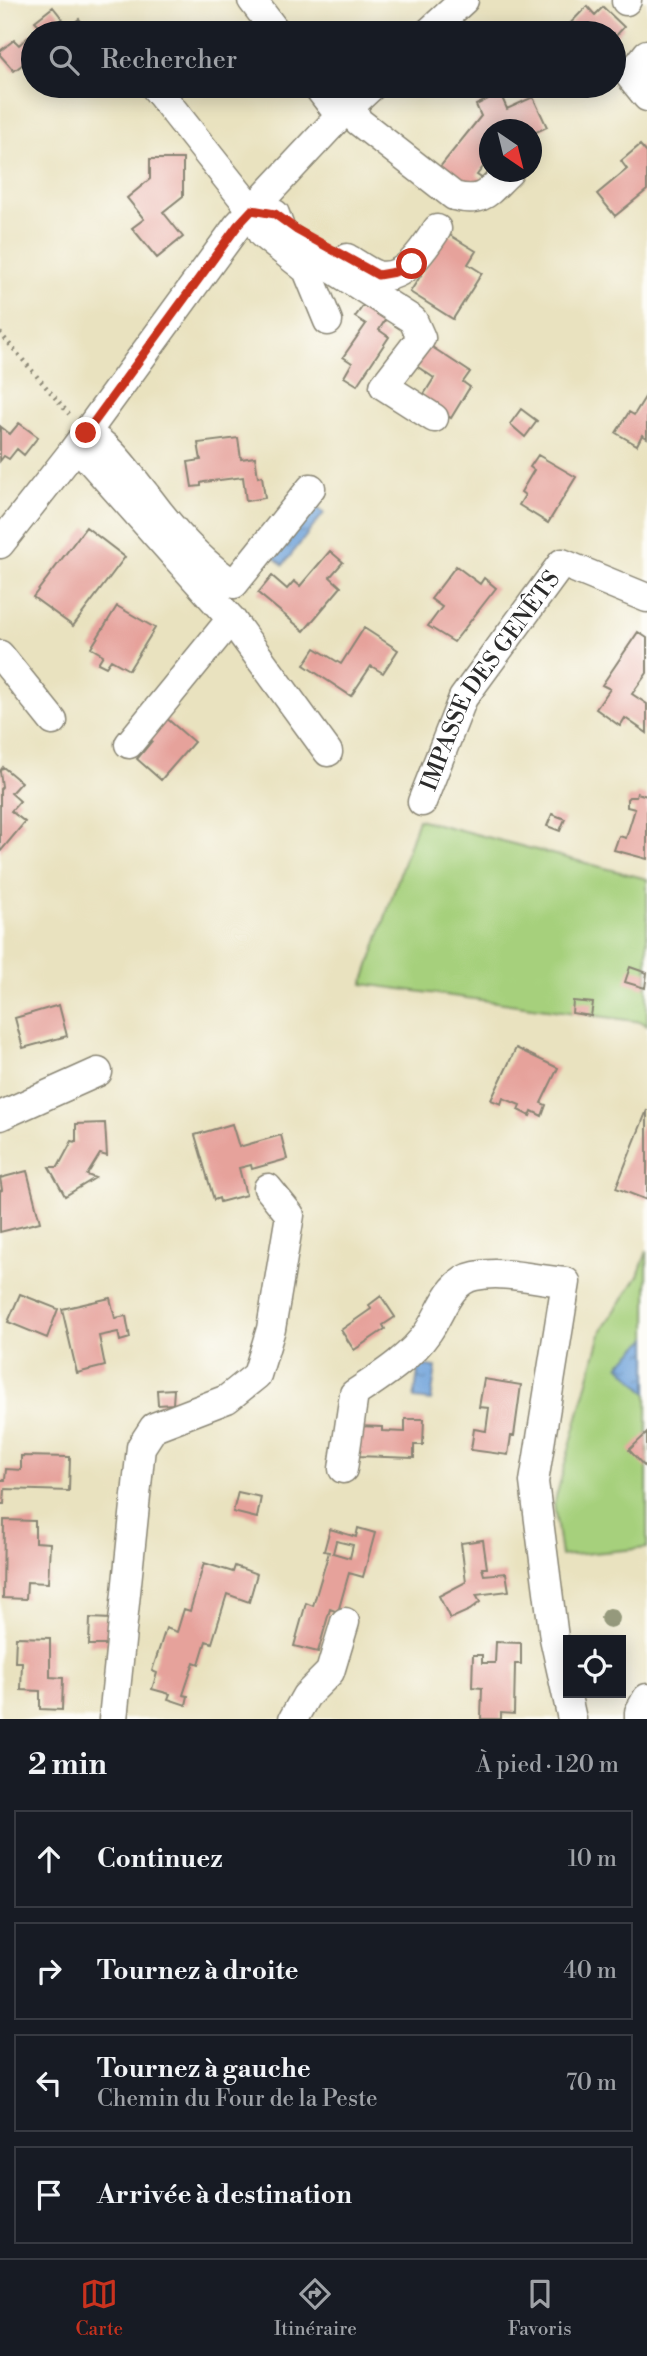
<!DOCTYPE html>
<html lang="fr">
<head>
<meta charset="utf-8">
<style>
  :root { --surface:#171b24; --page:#242831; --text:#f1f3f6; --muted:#9ea1a6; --line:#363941; --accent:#c8321e }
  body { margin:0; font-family:"Libre Bodoni",serif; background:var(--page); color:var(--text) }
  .controls { position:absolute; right:21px; bottom:21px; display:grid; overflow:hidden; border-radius:0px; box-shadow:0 4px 18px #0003 }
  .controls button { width:63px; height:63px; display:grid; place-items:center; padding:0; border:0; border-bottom:2px solid var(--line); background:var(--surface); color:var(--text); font:35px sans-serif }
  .compass { position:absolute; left:479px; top:119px; width:63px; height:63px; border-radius:50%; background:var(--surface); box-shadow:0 4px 18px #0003; rotate:145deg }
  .stop { position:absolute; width:21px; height:21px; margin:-16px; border:5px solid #c8321e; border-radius:50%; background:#fff }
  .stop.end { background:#c8321e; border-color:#fff; box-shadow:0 2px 7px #0008 }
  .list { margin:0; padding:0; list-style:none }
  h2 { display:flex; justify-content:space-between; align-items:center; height:91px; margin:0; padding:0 28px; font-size:30px }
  h2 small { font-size:23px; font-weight:400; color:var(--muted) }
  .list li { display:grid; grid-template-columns:46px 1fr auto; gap:21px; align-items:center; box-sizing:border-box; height:98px; margin:0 14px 14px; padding:0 14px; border:2px solid var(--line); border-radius:0px }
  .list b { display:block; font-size:26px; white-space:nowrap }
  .list p { margin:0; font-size:23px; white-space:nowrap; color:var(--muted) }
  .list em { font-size:23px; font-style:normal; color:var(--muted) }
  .icon { flex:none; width:38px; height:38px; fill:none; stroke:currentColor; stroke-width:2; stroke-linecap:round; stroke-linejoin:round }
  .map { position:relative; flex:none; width:647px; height:1719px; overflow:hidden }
  .search { position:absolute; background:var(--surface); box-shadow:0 4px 18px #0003; left:21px; right:21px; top:21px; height:77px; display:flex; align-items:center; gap:18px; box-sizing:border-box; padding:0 24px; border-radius:38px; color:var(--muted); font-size:26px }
  .sheet { height:539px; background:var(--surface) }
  nav { display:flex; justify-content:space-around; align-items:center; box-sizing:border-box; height:98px; border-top:2px solid var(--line); background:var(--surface); font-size:19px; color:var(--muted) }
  nav a { display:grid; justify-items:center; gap:4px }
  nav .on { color:var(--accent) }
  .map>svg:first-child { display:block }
  .green { fill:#a6d07b; stroke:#687e53; stroke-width:2 }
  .water { fill:url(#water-ripples); stroke:#4c6682; stroke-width:2 }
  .building { fill:#e6a29b; fill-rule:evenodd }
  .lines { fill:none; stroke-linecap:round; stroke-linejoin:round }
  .minor-casing { stroke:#8a8675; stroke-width:31 }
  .path { stroke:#8a8675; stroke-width:4.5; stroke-dasharray:2 5; stroke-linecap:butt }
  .minor { stroke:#fff; stroke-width:28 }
  .tree { fill:#95997b }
  .route { stroke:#c8321e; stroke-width:9 }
  .labels { text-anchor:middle; stroke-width:5; stroke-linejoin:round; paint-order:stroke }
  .street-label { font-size:23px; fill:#2b2b2b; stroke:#fdfcf7 }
</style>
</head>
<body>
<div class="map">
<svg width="647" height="1719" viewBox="0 0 647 1719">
  <defs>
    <pattern id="water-ripples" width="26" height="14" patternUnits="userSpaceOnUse" patternTransform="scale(1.75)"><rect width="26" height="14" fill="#6ea2da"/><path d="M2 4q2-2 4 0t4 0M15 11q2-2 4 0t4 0" fill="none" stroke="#5b84b1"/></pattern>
  </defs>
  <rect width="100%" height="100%" fill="#fdfcf7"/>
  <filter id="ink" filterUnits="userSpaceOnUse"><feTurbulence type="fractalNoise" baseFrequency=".0143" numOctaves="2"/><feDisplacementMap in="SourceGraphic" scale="14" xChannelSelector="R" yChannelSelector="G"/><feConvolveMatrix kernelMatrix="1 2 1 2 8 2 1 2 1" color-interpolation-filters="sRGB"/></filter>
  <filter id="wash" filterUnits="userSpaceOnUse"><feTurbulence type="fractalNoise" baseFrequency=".00686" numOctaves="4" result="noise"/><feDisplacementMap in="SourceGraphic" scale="28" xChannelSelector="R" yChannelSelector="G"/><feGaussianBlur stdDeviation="1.57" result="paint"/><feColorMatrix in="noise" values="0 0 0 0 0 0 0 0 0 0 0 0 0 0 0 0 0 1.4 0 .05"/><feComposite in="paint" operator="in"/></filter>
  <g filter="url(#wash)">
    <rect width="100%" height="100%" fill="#e9e2bf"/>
    <!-- green -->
    <path class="green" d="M418,819l229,60v147l-5,-4 -279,-38z
      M647,1251v297l-86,8 -7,-52 48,-174 36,-54z"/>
    <!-- water -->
    <path class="water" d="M313,505l11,8 -41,52 -11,-9z
      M647,1338v55l-28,-28z
      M419,1365l17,2 -5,34 -17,-2z"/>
    <g id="blocks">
      <!-- building -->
      <path class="building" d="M587,6l8,9 8,-8 21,20 -10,11v-5h-53z
        M53,7l16,20 10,-8 12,14h-58l8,-6 -6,-6z
        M33,33v31l-3,-5 -16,12 -14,-16v-4l14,-11 5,5z
        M500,93l7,16 26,-12 14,30 -15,7v-4h-43v29l-12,16 6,4 -12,15 -32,-26 42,-52 -5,-11z
        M640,145l7,8v37l-32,26 -18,-22 30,-25 -6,-8z
        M150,159h33v37l-20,16 20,25 -26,21 -25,-30 12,-9 -17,-21 23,-19z
        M448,234l28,17 -8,13 14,9 -29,46 -43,-27z
        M365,303l22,14 -8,13 10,7 -32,48 -13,-8 8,-14 -9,-6 23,-33 -11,-7z
        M429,345l41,27 -7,10 7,5 -19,31 -30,-19 13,-21 -19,-13z
        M647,394v44l-5,-3 -5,10 -21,-12 13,-21 5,3z
        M521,409l16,12 -12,16 -15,-13z
        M19,423l19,14 -14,18 -7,-6 -8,10 -5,-3 -4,5v-35l10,8z
        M238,438l3,21 14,-2 3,20 4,-1 3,22 -19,3 -3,-24 -39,5 -3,1v3l-9,1 -4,-25 13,-2 -3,-17z
        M538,455l38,22 -28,46 -29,-18 6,-10 -4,-3 13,-22 -4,-3z
        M86,527l39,30 -52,69 -40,-29z
        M330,551l13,11 -13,15 11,10 -37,44 -46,-38 14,-17 15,13 7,-8 6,5z
        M456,566l24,18 4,-6 12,10 -42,54 -26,-16 14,-19 -11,-8z
        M117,606l38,22 -26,42 -18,-10 -5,7 -8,-4 5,-8 -12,-7z
        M364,628l34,22 -15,23 -12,-7 -20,30 -47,-31 11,-17 26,16z
        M638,632l9,6v35l-15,21 15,10v29l-22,-15 -5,8 -24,-17 14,-20 -8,-4z
        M164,716l30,26 -33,38 -24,-21 15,-18 -6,-4z
        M3,767l18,15 -10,11 9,8 -9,10 14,11 -25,30v-63l2,-2 -2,-16z
        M637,793l10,3v63l-33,-9 5,-14 7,2 9,-29 -8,-2v-8l2,-2h7z
        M552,814l13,5 -5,12 -13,-5z
        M630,967l17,6 -2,15 -20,-6z
        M573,1001l20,2 -2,13 -19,-3z
        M59,1005l8,31 -44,12 -8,-30z
        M516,1048l42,20 -17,35 5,2 -4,11 -10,-5 -2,5 -12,-6 2,-5 -17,-7 -2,6 -10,-4z
        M647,1110v90l-31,-12z
        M105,1123l2,33 -7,-2 -13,21 8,3 -30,18 -16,-29h9l14,-26 4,1v-18z
        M232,1124l7,23 42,-12 6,24 -35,10 -1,-4 -12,3 7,27 -26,7 -1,-4 -5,2 -19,-65z
        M27,1171l13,51 -40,10v-41l2,-1 -2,-12z
        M20,1294l38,15 -11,29 -39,-16z
        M381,1296l14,21 -12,8 2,4 -31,21 -13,-20 30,-21 -2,-4z
        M110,1298l5,20 11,-2 4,22 -10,3 -2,-9 -19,4 6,30 -28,7 -15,-64z
        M484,1379l37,6 -7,51h-3l-3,19 -37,-5 3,-21 12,2 3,-23 -10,-1z
        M174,1389l-1,15 -15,1 -1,-15z
        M405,1419h19l-1,26h-9v13l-58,-2 1,-30 25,1v4l23,1z
        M647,1433v36l-18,-19z
        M21,1456l49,1 -1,34 -64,-2 -1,15h-4v-24h5l1,-11 15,1z
        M238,1492l23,5 -4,21 -24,-6z
        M4,1520l31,1v21l15,1 -2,40 -21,-1 -1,17 -23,-1z
        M358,1528l17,5 -12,44 -14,-4 -11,39 -8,-3 -12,43 -24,-6 12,-43 7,3 16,-54 -5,-1 6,-22 26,8zM336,1541l17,4 -3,13 -17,-5z
        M483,1540l4,28h-5l2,7 22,-2 3,18 -33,4 4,7 -10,8 -20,9 -11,-23 27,-14 -5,-39z
        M204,1563l29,9 2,-6 22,8 -8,28 -22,-8 -15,49 -6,-2 -7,23 -5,-2 -11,33 5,1 -2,9 -18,-6 2,-5 -18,-5 5,-16 -5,-2 14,-43 11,4 7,-23 6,2z
        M90,1618l21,1 -3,26h-19z
        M16,1637l34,1v39l13,1 -1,32 -22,-1v-18l-19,-1 1,-28h-7z
        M496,1642l25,1v21h-6l-1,50 -13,-1v6h-20l1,-31 -10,-1 1,-32h9v8h13z"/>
    </g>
  </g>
  <g filter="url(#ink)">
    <use href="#blocks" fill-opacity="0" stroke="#8a8675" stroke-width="2"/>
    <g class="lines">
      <!-- minor casing -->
      <g class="minor-casing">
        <g id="minor">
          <path d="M252,0l25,33"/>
          <path d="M626,1l1,-1"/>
          <path d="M428,33l36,-33"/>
          <path d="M647,54l-17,22 17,21"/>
          <path d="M154,86l98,124 10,24 45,36 21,51"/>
          <path d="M317,86l23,30"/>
          <path d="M351,105l7,16 96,75c31,8 34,-5 55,-24"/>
          <path d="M275,214l7,19 35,26 96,61 8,18 -37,48 50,32"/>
          <path d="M347,258c9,5 20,14 30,17 27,7 48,-28 60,-46"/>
          <path d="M86,433l1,24 144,162 -102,125"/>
          <path d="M86,433c26,14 41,39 60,62 23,31 56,69 88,89l77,-96"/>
          <path d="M0,544l70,-89 168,-230 102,-109 32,-30"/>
          <path d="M231,619l97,133"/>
          <path d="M0,655l53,66"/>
          <path id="s1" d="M422,802l41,-104 99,-135 85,35"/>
          <path d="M0,1116l98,-44"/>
          <path d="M343,1469l11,-75c27,-18 56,-36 74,-62 14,-20 21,-51 47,-56 29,-6 62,4 91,6l-32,200 20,156 18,81"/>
          <path d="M113,1719l28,-272 13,-20 73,-28 30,-24 14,-46 19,-114 -22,-27"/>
          <path d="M293,1719l13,-23 24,-24 15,-50"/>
          <path d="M639,1719v-7l8,-14"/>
        </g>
      </g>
      <!-- path -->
      <path class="path" d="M0,333l69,81"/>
      <!-- minor -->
      <use href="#minor" class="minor"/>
    </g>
    <!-- trees -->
    <circle class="tree" cx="610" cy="1618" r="10"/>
  </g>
  <g class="lines" filter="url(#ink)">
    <!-- route -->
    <path class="route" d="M86,433l152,-208 14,-15 23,4 22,16 81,45 17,-3 17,-8"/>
  </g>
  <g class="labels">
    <!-- street labels -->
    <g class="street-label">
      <text dy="8" stroke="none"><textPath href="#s1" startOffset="140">IMPASSE DES GENÊTS</textPath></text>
    </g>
  </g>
</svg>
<div class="controls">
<button><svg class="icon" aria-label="locate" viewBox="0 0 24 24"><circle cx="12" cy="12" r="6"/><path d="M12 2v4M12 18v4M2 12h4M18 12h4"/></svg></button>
</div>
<svg class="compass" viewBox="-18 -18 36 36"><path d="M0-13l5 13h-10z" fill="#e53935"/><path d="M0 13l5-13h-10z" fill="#9ea1a6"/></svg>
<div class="stop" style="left:412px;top:264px"></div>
<div class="stop end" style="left:86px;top:433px"></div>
<div class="search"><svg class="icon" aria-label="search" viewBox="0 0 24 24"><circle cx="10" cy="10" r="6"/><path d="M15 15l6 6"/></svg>Rechercher</div>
</div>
<section class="sheet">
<h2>2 min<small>À pied · 120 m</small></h2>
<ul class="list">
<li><svg class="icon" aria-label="ahead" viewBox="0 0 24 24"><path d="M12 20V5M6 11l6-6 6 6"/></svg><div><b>Continuez</b></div><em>10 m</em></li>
<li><svg class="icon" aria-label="right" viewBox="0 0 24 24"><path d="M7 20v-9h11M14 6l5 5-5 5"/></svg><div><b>Tournez à droite</b></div><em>40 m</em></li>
<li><svg class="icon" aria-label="left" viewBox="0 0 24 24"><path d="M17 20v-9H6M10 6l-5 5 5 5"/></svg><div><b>Tournez à gauche</b><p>Chemin du Four de la Peste</p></div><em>70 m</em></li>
<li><svg class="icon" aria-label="arrive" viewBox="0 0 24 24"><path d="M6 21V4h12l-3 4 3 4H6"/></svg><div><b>Arrivée à destination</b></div></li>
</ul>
</section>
<nav>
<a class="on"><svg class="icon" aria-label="map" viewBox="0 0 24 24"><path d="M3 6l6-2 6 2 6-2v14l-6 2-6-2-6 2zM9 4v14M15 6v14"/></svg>Carte</a>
<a><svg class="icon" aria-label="directions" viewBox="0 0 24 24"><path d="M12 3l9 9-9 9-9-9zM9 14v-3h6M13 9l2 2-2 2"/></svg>Itinéraire</a>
<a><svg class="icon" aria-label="saved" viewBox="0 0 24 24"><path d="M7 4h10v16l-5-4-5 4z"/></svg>Favoris</a>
</nav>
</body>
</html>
